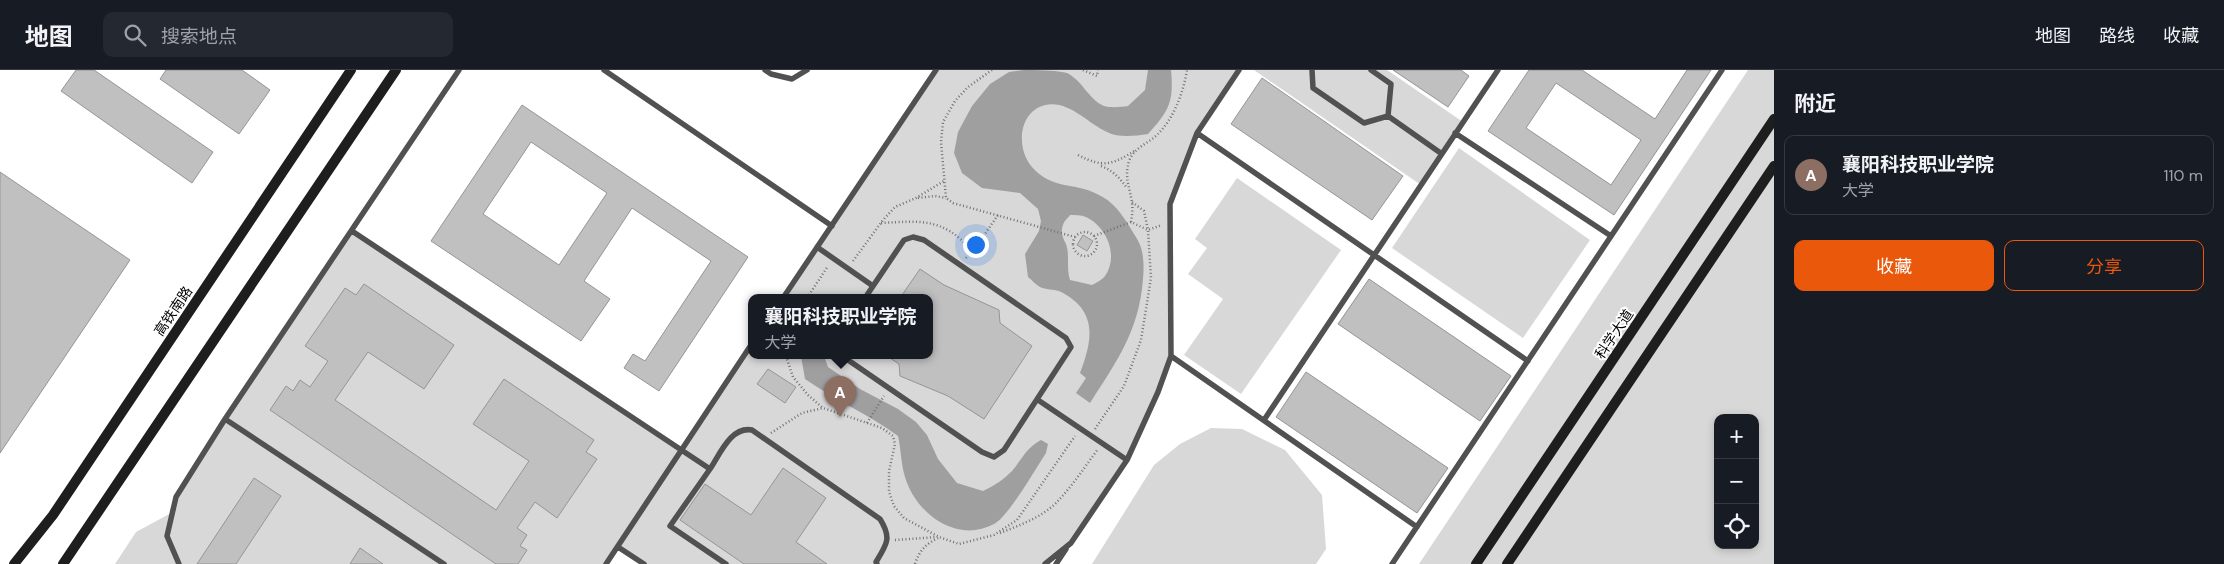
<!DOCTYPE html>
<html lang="zh">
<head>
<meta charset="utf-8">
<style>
  :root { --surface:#171b24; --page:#242831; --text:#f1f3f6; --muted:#9ea1a6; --line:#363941; --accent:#ea580c }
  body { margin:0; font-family:"DM Sans","Noto Sans SC",sans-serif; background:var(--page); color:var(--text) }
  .controls { position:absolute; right:15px; bottom:15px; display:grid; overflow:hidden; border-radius:10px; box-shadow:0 2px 8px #0003 }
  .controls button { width:45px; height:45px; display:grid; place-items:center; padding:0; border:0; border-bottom:1px solid var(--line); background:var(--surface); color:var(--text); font:25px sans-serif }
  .you { position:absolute; left:975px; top:174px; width:18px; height:18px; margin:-12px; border:4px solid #fff; border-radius:50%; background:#1a73e8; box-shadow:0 0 0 8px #1a73e833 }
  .badge { display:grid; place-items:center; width:32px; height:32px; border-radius:50%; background:var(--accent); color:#fff; font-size:16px; font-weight:700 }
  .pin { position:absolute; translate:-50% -41px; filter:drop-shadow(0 1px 2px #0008) }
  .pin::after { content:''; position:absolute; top:26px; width:18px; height:15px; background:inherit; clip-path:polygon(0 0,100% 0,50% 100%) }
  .popup { position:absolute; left:748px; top:224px; width:185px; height:65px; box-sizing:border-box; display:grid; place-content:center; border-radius:10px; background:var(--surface); filter:drop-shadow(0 1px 4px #0005); font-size:16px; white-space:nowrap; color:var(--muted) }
  .popup b { font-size:19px; color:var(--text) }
  .popup::after { content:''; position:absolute; left:50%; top:100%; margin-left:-10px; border:10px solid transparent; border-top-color:var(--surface) }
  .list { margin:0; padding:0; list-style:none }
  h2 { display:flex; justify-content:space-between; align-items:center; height:65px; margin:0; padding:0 20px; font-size:21px }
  h2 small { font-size:16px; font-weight:400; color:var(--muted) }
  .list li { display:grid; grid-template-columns:32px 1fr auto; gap:15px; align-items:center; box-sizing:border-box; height:80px; margin:0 10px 10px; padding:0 10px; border:1px solid var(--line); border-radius:10px }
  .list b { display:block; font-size:19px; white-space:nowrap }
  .list p { margin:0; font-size:16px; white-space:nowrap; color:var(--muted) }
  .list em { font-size:16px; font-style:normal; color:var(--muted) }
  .actions { display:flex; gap:10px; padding:15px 20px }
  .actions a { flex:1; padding:11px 0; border:1px solid var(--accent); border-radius:10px; text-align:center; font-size:18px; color:var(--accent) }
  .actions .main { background:var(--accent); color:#fff }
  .icon { flex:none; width:28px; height:28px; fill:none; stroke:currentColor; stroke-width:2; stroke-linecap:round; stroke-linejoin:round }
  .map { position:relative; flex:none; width:1774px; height:494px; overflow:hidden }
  header { display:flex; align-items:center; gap:30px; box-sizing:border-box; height:70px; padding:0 25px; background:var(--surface); border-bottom:1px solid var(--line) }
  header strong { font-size:24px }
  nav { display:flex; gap:28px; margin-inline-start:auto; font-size:18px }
  .search { width:350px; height:45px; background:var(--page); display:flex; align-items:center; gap:12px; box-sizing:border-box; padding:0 18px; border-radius:10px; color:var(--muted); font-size:19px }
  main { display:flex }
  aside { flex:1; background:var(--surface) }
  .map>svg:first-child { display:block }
  .green { fill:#d8d8d8; fill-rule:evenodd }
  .water { fill:#9f9f9f; fill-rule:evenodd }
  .building { fill:#c0c0c0; stroke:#959595; fill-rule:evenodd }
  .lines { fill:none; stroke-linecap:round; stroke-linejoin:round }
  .path { stroke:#737373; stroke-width:2.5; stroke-dasharray:1 2.5; stroke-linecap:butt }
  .lane { stroke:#515151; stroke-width:5.5 }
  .secondary { stroke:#1e1e1e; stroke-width:10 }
  .labels { text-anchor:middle; stroke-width:4; stroke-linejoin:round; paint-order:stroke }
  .street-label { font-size:14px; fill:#000; stroke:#fff }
</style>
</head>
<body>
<header>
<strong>地图</strong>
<div class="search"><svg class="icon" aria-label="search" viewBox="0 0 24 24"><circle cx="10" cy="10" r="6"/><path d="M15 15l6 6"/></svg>搜索地点</div>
<nav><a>地图</a><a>路线</a><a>收藏</a></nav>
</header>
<main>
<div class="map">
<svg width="1774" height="494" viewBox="0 0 1774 494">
  <rect width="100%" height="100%" fill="#fff"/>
  <!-- green -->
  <path class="green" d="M936,0h303l-42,63 -27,71 1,152 -44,104 -56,83 -26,21h-401l-26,-17 -12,17h-491l21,-32 37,-20 3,-15 176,-266 329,218 70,-104v11h178v-58h-146z
    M1254,0h133l76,52 -42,63z
    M1748,0h26v494h-355zM1718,348h37v127h-37z
    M1459,78l131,92 -67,98 -131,-90z
    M1237,108l104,72 -100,144 -57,-39 39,-56 -35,-25 19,-26 -12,-9z
    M1211,358l31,1 43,21 37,45 4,54 -10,15h-224l62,-99 26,-21z"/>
  <!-- water -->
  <path class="water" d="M1024,0c13,0 30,0 43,3 16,8 21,26 37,33 7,2 17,1 24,0l17,-16 3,-20h23c3,32 -2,41 -23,64 -14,2 -29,4 -41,-2 -20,-9 -38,-32 -62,-27 -27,7 -29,44 -13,62 20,23 42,15 65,27 16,7 25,20 34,35 3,5 7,11 9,16 4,10 4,24 3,34 -4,52 -26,82 -53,124l-14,-10 10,-15 -6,-5c13,-34 18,-63 -21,-82 -6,-2 -13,-1 -19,-4 -4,-2 -8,-7 -12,-10l-3,-23 14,-23 2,-10 -3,-12 -18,-16 -38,-5 -20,-15 -8,-20 4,-21 14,-26 18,-22 19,-12zM1070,145c5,0 11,0 16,2 21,10 33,39 19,59 -3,4 -9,7 -13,9l-22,-5c-4,-12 0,-25 -4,-36 -3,-6 -6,-12 -3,-19 1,-4 5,-7 7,-10z
    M801,286h23l4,11 32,22 38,20 18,13 11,13 11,24 19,24 26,8c11,-5 20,-11 29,-20 10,-12 15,-24 29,-31l7,4 -2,9c-10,15 -37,63 -52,71 -37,20 -78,-10 -89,-47 -4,-13 -4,-28 -7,-41 -30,-22 -63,-36 -93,-57z"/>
  <!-- building -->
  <path class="building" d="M76,0h18l119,82 -21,31 -131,-92z
    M166,0h76l28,20 -31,44 -79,-55z
    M1393,0h68l8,6 -21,31z
    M1529,0h53l73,49 32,-49h24l-97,145 -126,-84zM1556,13l85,57 -30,45 -85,-57z
    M1262,8l141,98 -31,44 -141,-96z
    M522,35l226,152 -89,134 -35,-23 9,-14 12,7 66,-100 -79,-53 -48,73 26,18 -29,42 -150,-100zM531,72l76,51 -48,72 -76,-51z
    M0,102l130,88 -130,193z
    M1083,165l10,6 -6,10 -10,-6z
    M920,199l24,16 55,25 1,13 32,23 -48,73 -36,-23 -48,-20 -1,-12 -12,-8h42v-58h-29z
    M1369,209l142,97 -31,45 -142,-97z
    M364,214l90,61 -30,44 -56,-37 -33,48 161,110 33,-49 -56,-37 31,-45 90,61 -8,12 11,7 -40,59 -22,-16 -18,26 10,7 -7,11 7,4 -9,14h-22l-226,-154 16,-24 7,5 7,-11 10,7 18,-26 -23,-15 40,-58 11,7z
    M768,299l28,18 -11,16 -28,-19z
    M1306,302l142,96 -31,45 -141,-96z
    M783,398l43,30 -30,44 31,22h-83l-64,-44 25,-36 46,31z
    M254,408l27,18 -45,68h-39z
    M360,478l23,16h-33z"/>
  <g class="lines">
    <!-- path -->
    <path class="path" d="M992,0l-24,17 -13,14 -12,21 -2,20 5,56 7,5 122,34
      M1083,0l14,6 1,-6
      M1078,85c25,13 34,10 58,-5
      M1101,96c11,4 19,12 26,22
      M918,128l17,-2 11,2
      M1131,152c1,-6 2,-13 1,-19 -2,-15 -8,-26 -3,-42 5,-13 18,-17 28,-26 17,-17 26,-41 30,-65
      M881,153c38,-2 62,-6 90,27
      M1073 174a12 12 0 1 1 24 0a12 12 0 1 1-24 0Z
      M1094,166l37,-14 17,8 14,-5
      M966,188l12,-14 20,-29
      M853,191l30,-41 12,-13 21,-9 28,-17
      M807,228l21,-32
      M786,286l7,21 15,18 15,13 59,20 11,8 2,8 -6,27v21l5,14 10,12 35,19 20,7 35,-9 23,-15 58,-84
      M867,353l17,-27
      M1095,359l29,-43 17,-46 10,-62 -3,-48 -4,-19 -12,-9
      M771,363l31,-20 21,-5
      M1000,463c18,-7 40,-15 55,-29 16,-16 29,-36 43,-55
      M895,470l42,-3
      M915,494c4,-13 11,-20 23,-26"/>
    <!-- lane -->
    <path class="lane" d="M604,0l228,156
      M765,0l6,4 21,5 15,-9
      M1312,0l1,18 51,35 24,-7
      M1371,0l20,14 -3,32
      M1388,46l54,38
      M1197,63l331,228
      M1455,63l156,103
      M352,161l358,238c10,-15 21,-43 42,-39l128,89c12,19 7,25 -4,43l1,2
      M817,177l56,39
      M783,228l153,-228
      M846,286l2,4 134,92 12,5 10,-7 67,-103 -5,-9 -142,-98 -11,-3 -9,3 -39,58
      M1171,286l246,171
      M1038,330l89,60
      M1264,350l234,-350
      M710,399l-40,57 56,38
      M618,477l26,17
      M179,494l-12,-28 9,-39 49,-78
      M444,494l-219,-145 234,-349
      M606,494l145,-219
      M1045,494l26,-21 56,-83 31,-68 13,-36 -1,-152 27,-71 42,-63
      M1056,494l10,-15
      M1392,494l330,-494"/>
    <!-- secondary -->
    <path class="secondary" d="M14,494l39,-49 298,-445
      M63,494l333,-494
      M1476,494l298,-445
      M1507,494l267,-398"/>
  </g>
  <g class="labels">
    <!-- street labels -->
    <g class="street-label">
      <text transform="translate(173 241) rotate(-56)" y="5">高铁南路</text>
      <text transform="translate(1614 264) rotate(-56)" y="5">科学大道</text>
    </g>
  </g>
</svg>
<div class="controls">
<button>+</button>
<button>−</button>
<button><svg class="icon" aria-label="locate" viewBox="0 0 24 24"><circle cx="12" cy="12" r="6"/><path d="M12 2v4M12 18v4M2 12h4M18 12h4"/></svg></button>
</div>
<div class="you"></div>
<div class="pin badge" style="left:840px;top:347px;background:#8d6e63">A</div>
<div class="popup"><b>襄阳科技职业学院</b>大学</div>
</div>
<aside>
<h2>附近<small></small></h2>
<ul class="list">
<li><span class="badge" style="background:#8d6e63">A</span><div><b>襄阳科技职业学院</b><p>大学</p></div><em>110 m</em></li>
</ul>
<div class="actions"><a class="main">收藏</a><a>分享</a></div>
</aside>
</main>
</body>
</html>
